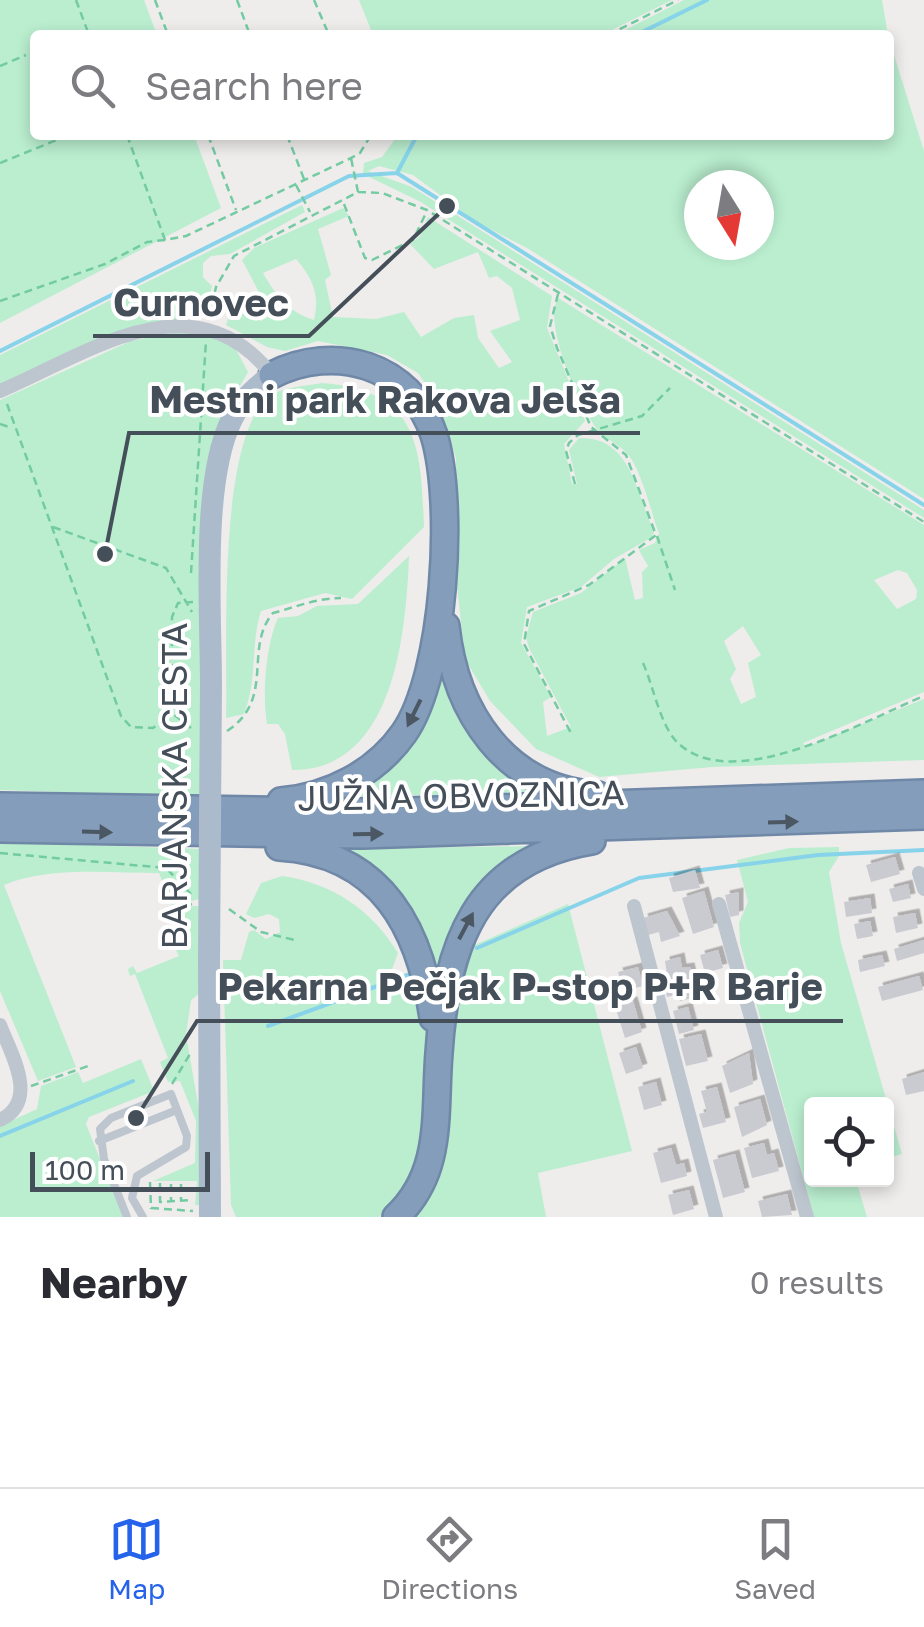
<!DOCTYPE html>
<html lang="en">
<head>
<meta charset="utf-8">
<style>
  :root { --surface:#fff; --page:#f2f2f3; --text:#2b2b33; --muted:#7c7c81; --line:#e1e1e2; --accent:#2563eb }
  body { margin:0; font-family:"Golos Text",sans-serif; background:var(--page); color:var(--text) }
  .controls { position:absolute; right:30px; bottom:30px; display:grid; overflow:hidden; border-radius:10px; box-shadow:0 5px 15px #0003 }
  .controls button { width:90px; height:90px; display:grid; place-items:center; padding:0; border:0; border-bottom:2px solid var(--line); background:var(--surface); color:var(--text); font:50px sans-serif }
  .compass { position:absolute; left:684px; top:170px; width:90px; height:90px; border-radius:50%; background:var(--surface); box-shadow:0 5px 15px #0003; rotate:169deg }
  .scale { position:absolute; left:30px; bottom:25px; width:180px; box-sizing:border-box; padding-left:10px; border:5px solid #454f59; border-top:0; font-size:28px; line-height:35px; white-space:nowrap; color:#454f59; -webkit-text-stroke:8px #fff; paint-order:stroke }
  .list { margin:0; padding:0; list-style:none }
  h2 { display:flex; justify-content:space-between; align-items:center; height:130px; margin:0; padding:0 40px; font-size:42px }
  h2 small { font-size:32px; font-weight:400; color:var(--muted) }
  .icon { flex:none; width:55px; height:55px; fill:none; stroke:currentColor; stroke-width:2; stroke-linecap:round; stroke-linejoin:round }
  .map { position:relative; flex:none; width:924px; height:1217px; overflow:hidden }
  .search { position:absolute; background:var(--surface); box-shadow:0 5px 15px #0003; left:30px; right:30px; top:30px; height:110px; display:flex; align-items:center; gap:25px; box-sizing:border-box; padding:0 35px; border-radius:10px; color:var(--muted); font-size:38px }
  .sheet { height:270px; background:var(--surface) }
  nav { display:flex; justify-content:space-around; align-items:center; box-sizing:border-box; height:140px; border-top:2px solid var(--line); background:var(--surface); font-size:28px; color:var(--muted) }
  nav a { display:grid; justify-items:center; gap:5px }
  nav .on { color:var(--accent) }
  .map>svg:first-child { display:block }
  .green { fill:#baeecf; fill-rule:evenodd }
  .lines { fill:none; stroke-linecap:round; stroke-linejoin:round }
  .stream { stroke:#87d3ea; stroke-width:4 }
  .building { fill:#c9cbd1; filter:url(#shadow) }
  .highway-casing { stroke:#6f88a7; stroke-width:30 }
  .path { stroke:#73cba2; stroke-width:2.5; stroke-dasharray:8 5; stroke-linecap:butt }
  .lane { stroke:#bdc6cf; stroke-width:8 }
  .street { stroke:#bdc6cf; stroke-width:14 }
  .primary { stroke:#acbbcc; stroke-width:22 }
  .highway { stroke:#849dbb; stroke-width:25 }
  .primary-bridge { stroke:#acbbcc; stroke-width:22 }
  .oneway { fill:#4b5763 }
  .labels { text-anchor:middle; stroke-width:8; stroke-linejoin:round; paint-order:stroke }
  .street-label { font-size:35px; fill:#454f59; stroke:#fff }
  .leader { fill:none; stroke:#454f59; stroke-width:4 }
  .callout-dot { fill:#454f59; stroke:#fff; stroke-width:4 }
  .callout-label { font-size:38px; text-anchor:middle; font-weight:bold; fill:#454f59; stroke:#fff; stroke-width:8; stroke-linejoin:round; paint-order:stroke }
</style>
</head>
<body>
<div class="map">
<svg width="924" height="1217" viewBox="0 0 924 1217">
  <defs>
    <filter id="shadow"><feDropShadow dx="4.5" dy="-4.5" stdDeviation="0" flood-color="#0004"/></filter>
  </defs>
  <rect width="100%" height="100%" fill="#efecec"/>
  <!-- green -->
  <path class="green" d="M0,0h144l13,35h-122v100h159l27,73 -221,115z
    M359,0h313l-70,35h-229z
    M684,0h198l6,35h-273z
    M889,39l35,112v348l-397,-251 -52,-27 -62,-46 -34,-9 -11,5 44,16 512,323v8l-505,-317 -56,-27 1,-11 18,-6 16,-22h491zM699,185h60v60h-60z
    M302,205l3,7 -75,42 -19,2 -8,7v14l9,9 -7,29 -49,8 -156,62v-30z
    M343,208l6,8 -31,13 13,46 -6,5 8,37 43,2 28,-7 17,25 33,-19 20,-3 4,23 21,30 13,-6 -22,-31 30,-11 -8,-32 -15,-12 -8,2 -11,-26 -44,17 -24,-25 10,-8 8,-19 124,79 -5,32 38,93 -21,23 8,40h5l-8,-34 10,-12c53,-2 57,57 75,93l-2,6 -38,22 -33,28 -54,20 -6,36 30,54 -8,5 4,34 24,-9 -42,-79 -3,-11 7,-25 48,-19 44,-35 10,42 8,-2 -1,-26 6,-6 -9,-16 16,-7 4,-9c-8,-23 -15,-53 -27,-74 -8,-14 -25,-19 -35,-31 -17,-22 -55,-106 -39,-131l366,227v167l-121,51 3,4 118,-48v61l-212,7 -113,10 -63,-28 -46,-48 -25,-42 -8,-74 -1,-127 -18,-56 -20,-29 -31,-18 -69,-14 -33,10 -18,-4 -41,-22 6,-18 29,14 10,-6 -29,-55 12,-12zM296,259c17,20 24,35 18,61 -27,-9 -37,-23 -51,-47zM898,570l9,3 10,17 -1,9 -19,10 -23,-29zM743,626l18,29 -13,8 8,34 -15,7 -11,-25 6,-10 -12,-28z
    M192,329l42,17 14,26 -20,35 -27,390 -201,-7v-390l131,-59z
    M322,383c96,8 99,61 102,144l-72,72 -27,-6 -64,18c-11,35 -3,68 -17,103l-18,4c2,-69 -10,-280 44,-322 12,-9 37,-10 52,-13z
    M409,556c-3,75 -14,215 -117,214l-7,-36 -7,-10h-11c-5,-29 -1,-80 11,-106l20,-2 19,-10 41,-2z
    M442,653l102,141 -200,2 17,-11z
    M0,842l199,7 1,50 -28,6 -13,-32c-49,0 -110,-7 -155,12l72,182 -38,14 -38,-90z
    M535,846l-17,11 -80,142 -4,-28 -100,-122z
    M839,847v9l-10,16 12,71 61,211 -15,4 -1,-54h-74v76h44l11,37h-53l-74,-274 -1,-20 9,-21 -11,-42 52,-12z
    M282,876c50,7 90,34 116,77l-14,38 34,-16c12,68 29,199 -39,242h-143l-5,-12 -8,-245h18l8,-28 5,-2 12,9 14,-7 -1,-13 -10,-5 -15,4 -8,-4 15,-31z
    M568,904l64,247 -94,22 8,44h-133l30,-55 7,-147 11,-64z
    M191,906h8v88l-8,6 -5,35 15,86 -1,84h-5l2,-24h-44l42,-18 1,-42 -16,-40 -12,1 -8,-20 8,-4 -33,-84 -5,2 -2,-7 5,-3 4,7 42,-17 -4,-8 12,-6 -13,-32z
    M141,1059l13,32 -65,26 -3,7 37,93h-123v-91l37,-17 4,-23 37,-14 5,11z"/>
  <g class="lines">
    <!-- stream -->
    <path class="stream" d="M636,35l71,-35
      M397,173l18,-34 9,-4
      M0,351l349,-175 48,-3 527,332
      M477,948l162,-70 179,-23 106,-5
      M268,1026l145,-53
      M0,1136l133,-55"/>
  </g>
  <!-- building -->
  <path class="building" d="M895,857l5,17 -29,8 -5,-17z
    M695,870l5,18 -27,4 -4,-14z
    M908,884l3,14 -18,4 -4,-13z
    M704,891l10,36 -21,7 -11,-36z
    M739,892v23l-9,2 -5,-22z
    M870,898l2,15 -26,4 -2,-15z
    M667,911l13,25 -19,6 -2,-10 -11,3 -5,-17z
    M915,913l3,15 -22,5 -3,-16z
    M870,921l3,15 -16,3 -3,-15z
    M924,940v13l-27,8 -3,-12z
    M718,950l5,18 -18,5 -5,-18z
    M882,955l3,11 -25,6 -2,-12z
    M680,957l2,11 8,-1 7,30 -17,4 -2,-7 -11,3 -5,-23 5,-1 -2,-12z
    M638,967l5,19 -20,5 -5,-19z
    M919,976l4,14 -41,11 -4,-14z
    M633,1001l9,31 -17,6 -10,-32z
    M688,1007l6,23 -15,4 -6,-23z
    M701,1034l7,27 -22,5 -7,-27z
    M636,1047l7,21 -17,6 -7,-21z
    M749,1053l4,31 -23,9 -8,-27z
    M924,1072v19l-18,4 -4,-16z
    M656,1082l6,23 -18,5 -6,-23z
    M717,1087l9,35 -23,6 -4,-14 8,-2 -6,-21z
    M760,1099l7,26 -25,12 -8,-30z
    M764,1143l3,12 7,-2 5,18 -27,7 -8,-30z
    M671,1148l5,17 8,-2 3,13 -26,7 -8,-30z
    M735,1154l10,38 -22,6 -10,-38z
    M689,1190l5,19 -21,6 -5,-20z
    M787,1194l5,21 -30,2 -4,-16z"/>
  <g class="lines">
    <!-- highway casing -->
    <g class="highway-casing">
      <path id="highway" d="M272,375c62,-32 139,-11 162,60 21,68 11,239 -30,298 -28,40 -75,64 -123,68
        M446,626c9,86 59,163 152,169
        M0,806l380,6 544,-19
        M0,829l362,6 562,-19
        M279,847c102,6 141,80 154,171
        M396,1217c48,-45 38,-104 43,-164 7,-107 35,-193 153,-212"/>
    </g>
    <!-- path -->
    <path class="path" d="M76,0l13,35
      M155,0l13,35
      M237,0l13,35
      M314,0l15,35
      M608,35l70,-35
      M0,66l26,-11
      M127,135l38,105 21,-4 165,-78 9,-5 11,-18
      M208,135l28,75
      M287,135l17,44
      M0,163l69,-28
      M296,185l14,27
      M358,192l24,1 45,17 497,312
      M344,204l21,54 7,2 41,-20 13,-27
      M558,294l-8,32 7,22 34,79 35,28 30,80 -67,50 -60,26 -5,33 47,89
      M0,301l105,-37 42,-22 18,-2
      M209,319l7,-32 18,-31 124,-64 -7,-34
      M7,404l114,312 10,11 22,1 19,-15
      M0,424l12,4
      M575,484l-9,-33 3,-8 9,-8 64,-19 28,-28
      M53,527l113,41 26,44
      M657,536l18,54
      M191,573l15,-232
      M643,663c10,22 17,61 33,78 54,57 189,-21 248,-45
      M191,728l-19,-15v-96l6,-14 15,-1
      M227,731c49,-32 16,-83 46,-118 23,-6 44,-15 68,-15
      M0,853l166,15 25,26
      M229,909l32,23 34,8
      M160,913l32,-9
      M172,1084l18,-30
      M31,1086l60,-21
      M150,1182l1,27
      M160,1183v19l32,-2
      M171,1184v17
      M181,1184v17
      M151,1208l42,3"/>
    <!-- lane -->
    <path class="lane" d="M99,1141l78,-31
      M127,1217l-23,-58 -4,-30 11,-11 60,-24 16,42 -1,11 -49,29 -5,22 11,19"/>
    <!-- street -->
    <path class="street" d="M0,391c91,-39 194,-115 272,-16
      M919,873l5,16
      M719,904l88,313
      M634,906l82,311
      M0,1025c11,29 40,76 0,95"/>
    <!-- primary -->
    <path class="primary" d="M211,685c0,-72 -10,-201 20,-264 9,-20 24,-33 41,-46
      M209,960l1,257"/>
    <!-- highway -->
    <use href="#highway" class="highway"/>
    <!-- primary-bridge -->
    <path class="primary-bridge" d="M209,960l2,-275"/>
  </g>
  <!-- one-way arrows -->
  <defs><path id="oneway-solid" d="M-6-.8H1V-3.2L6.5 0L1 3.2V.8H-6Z" transform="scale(2.5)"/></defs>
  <g class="oneway">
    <use href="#oneway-solid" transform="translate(414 713) rotate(116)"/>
    <use href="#oneway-solid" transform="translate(783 822) rotate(-2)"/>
    <use href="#oneway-solid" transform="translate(97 832) rotate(2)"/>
    <use href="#oneway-solid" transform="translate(368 834) rotate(-1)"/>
    <use href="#oneway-solid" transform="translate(466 926) rotate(-62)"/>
  </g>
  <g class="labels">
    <!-- street labels -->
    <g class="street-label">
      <text transform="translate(175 786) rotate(-90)" y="12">BARJANSKA CESTA</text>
      <text transform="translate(461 796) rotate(-1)" y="12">JUŽNA OBVOZNICA</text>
    </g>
  </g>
  <!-- callouts -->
  <path class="leader" d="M447 206L309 336H93M105 554L129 433H640M136 1118L197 1021H843"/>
  <g class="callout-dot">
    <circle cx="447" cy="206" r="10"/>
    <circle cx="105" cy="554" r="10"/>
    <circle cx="136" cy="1118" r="10"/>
  </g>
  <g class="callout-label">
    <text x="201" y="316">Curnovec</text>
    <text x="385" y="413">Mestni park Rakova Jelša</text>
    <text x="520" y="1000">Pekarna Pečjak P-stop P+R Barje</text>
  </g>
</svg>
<div class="controls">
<button><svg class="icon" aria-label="locate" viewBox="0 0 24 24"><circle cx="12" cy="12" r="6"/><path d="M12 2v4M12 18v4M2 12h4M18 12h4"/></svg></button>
</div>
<svg class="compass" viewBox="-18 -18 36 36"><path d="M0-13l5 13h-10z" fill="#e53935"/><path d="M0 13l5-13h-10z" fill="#7c7c81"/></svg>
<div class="scale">100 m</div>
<div class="search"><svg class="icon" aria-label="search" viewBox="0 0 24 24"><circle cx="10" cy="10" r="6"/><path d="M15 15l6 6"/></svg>Search here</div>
</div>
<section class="sheet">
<h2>Nearby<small>0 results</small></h2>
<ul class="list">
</ul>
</section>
<nav>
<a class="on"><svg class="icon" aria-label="map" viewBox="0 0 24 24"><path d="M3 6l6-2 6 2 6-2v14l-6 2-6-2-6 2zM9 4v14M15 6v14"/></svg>Map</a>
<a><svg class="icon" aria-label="directions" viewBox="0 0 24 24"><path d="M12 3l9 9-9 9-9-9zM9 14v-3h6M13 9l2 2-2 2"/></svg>Directions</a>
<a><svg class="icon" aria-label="saved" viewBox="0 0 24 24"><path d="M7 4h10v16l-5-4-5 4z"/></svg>Saved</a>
</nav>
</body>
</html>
